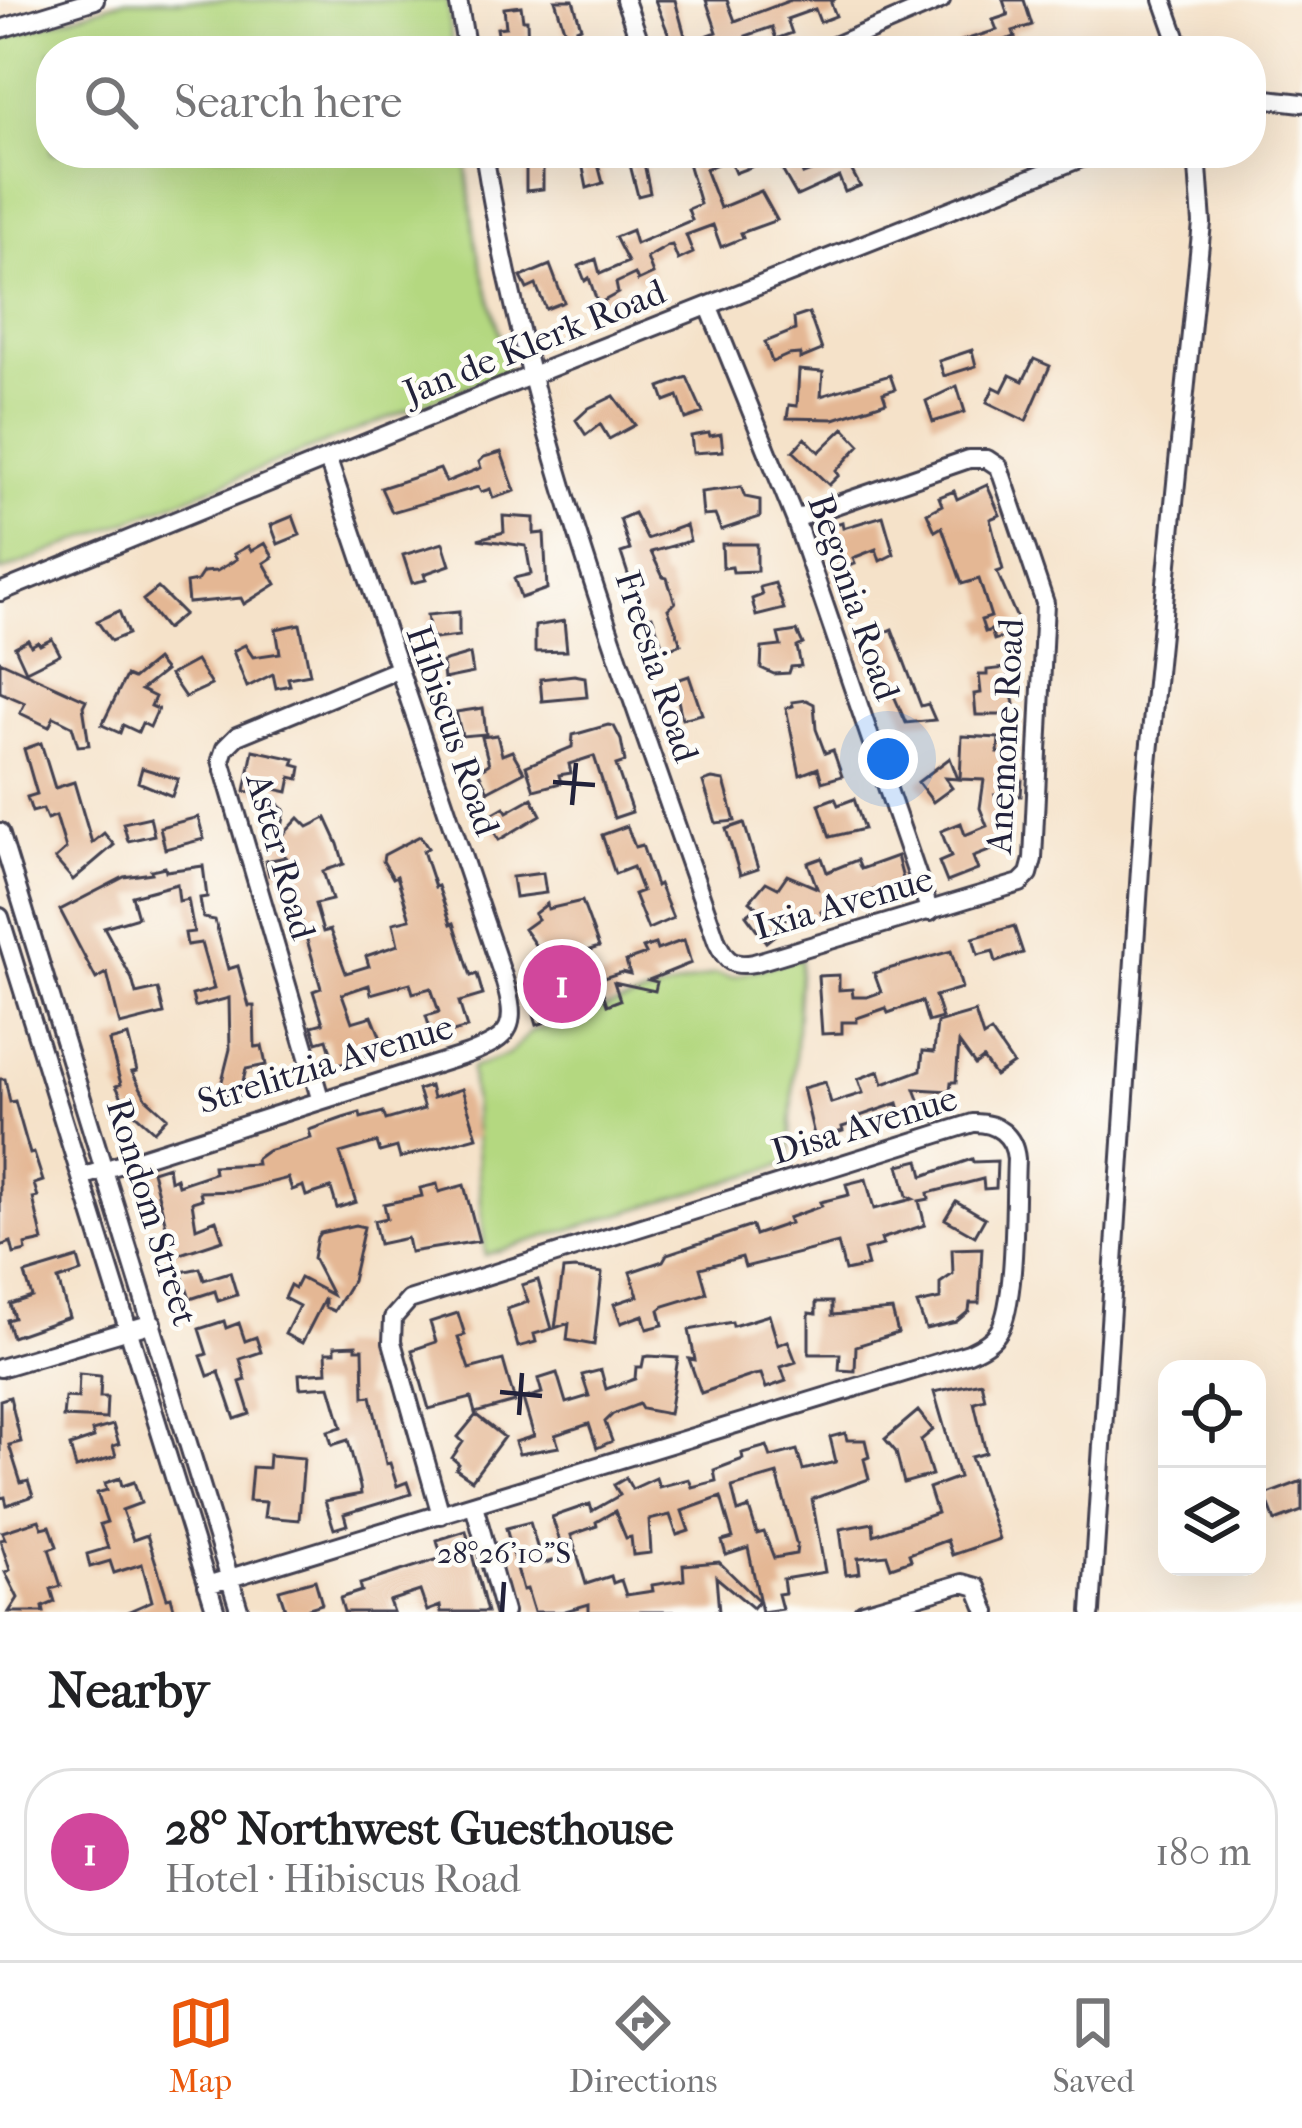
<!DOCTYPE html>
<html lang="en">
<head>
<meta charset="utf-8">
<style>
  :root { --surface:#fff; --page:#f2f2f2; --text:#202124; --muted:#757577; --line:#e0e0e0; --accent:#ea580c }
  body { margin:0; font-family:"IM FELL French Canon",serif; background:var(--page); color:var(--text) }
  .controls { position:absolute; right:36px; bottom:36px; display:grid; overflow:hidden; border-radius:24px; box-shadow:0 12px 48px #0002 }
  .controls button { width:108px; height:108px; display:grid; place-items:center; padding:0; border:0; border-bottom:3px solid var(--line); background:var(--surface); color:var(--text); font:60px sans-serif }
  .you { position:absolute; left:888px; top:759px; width:42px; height:42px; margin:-30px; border:9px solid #fff; border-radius:50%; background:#1a73e8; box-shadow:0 0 0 18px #1a73e833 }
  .badge { display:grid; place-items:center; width:78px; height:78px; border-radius:50%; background:var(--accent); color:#fff; font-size:39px; font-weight:700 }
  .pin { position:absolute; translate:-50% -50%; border:6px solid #fff; box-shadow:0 3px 12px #0006 }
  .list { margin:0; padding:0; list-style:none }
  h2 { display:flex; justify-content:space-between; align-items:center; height:156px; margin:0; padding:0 48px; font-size:51px }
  h2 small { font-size:39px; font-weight:400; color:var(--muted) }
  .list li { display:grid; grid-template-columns:78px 1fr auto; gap:36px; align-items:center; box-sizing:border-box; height:168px; margin:0 24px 24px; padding:0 24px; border:3px solid var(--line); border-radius:48px }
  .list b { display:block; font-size:45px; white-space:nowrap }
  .list p { margin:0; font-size:39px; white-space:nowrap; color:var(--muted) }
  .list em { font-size:39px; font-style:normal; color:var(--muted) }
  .icon { flex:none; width:66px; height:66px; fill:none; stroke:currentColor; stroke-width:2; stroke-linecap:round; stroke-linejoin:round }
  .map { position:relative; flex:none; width:1302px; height:1612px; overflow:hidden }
  .search { position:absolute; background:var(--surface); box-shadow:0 12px 48px #0002; left:36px; right:36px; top:36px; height:132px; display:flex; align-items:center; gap:30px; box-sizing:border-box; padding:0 42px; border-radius:48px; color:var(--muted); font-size:45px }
  .sheet { height:348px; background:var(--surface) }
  nav { display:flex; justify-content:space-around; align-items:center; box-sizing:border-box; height:168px; border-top:3px solid var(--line); background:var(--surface); font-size:33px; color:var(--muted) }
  nav a { display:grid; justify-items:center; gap:6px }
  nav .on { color:var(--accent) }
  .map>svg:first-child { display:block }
  .green { fill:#b4d880; stroke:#6b7d5e; stroke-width:3 }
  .building { fill:#e4b794; fill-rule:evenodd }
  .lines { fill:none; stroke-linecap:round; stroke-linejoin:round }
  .minor-casing { stroke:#423f50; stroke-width:22 }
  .minor { stroke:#fff; stroke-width:16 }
  .ticks { fill:none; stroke:#22223b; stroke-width:4.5 }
  .labels { text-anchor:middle; stroke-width:9; stroke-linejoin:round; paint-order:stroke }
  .street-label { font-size:36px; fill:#22223b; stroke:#fdfcf7 }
  .ticks-label { font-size:30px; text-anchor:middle; fill:#22223b; stroke:#fdfcf7; stroke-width:9; stroke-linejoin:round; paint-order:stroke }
</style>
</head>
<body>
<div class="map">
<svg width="1302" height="1612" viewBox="0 0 1302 1612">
  <rect width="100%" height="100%" fill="#fdfcf7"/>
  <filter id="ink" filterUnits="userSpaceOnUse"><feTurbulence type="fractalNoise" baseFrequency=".00833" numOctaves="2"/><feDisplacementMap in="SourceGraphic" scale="24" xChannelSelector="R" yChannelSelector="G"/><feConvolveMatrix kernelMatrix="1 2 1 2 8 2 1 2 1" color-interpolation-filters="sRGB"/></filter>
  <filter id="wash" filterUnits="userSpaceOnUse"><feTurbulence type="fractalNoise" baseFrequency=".004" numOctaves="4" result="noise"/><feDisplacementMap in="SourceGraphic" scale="48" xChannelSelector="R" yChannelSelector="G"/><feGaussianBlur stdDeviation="2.7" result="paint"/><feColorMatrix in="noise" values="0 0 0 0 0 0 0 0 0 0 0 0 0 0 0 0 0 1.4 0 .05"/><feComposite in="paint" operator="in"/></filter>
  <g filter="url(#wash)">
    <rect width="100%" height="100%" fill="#f5e2c9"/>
    <!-- green -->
    <path class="green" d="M126,0h321l6,51h-402v102h414l11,93 33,124 -509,202v-533z
      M801,957l-12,206 -304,92 -14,-187 37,-13 24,-24 182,-57 18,3z"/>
    <g id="blocks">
      <!-- building -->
      <path class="building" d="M555,0h18l8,27 -5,2 7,22h-12z
        M655,0h20l12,43 30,-11 -11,-32h21l8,21 56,-21h43l-3,3 5,13 -16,6 -5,-13 -28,10 5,14 -16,6 -4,-12 -26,9 6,15h-21l-2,-6 -18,6h-42l5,-3z
        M1003,0h21l8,25 -19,6 2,6 -23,7 3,7h-34l-3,-9 39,-12 -4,-10 15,-5z
        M521,6l2,14h4l1,31h-27l-4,-23 9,-1 -2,-19z
        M580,153h15l8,30 -16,5z
        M627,153h15l8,40 -12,3z
        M694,153h51l6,14 -16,6 -6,-14 -24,10 15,39 41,-17 16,29 -36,13 2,5 -22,9 -8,-22 -27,10 7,18 -15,7 -6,-15 -4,1 -21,12 6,16 -15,7 -3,-7 -19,9 2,10 -20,11 -9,-26 -4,3 -6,-15 17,-7 4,15 28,-12 -13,-25 17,-7 4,14 56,-24 -4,-11 12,-5 -14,-48z
        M543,156v33l-17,2v-33z
        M845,158l15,28 -15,6 -6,-15 -42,19 -16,-28 17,-7 5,13z
        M550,265l14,37 -18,7 -10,-24 -9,4 -6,-12z
        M809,313l13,37 -22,9v-5l-12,1 -16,7 -7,-20 30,-12 -1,-12z
        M972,350l4,16 -32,10 -5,-15z
        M1034,359l16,7 -24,55 -39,-19 7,-15 8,4 8,-16 13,6z
        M799,370l24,2 -2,24 69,-21 5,14 -12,4 3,9 -52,17 -47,-1 2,-13 8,1z
        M687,377l16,36 -17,6 -8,-23 -13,5 -5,-14z
        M957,386l8,26 -32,10 -7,-21z
        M614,396l21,29 -26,14 -9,-15 -14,11 -10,-15 13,-12z
        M844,428l16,17 -24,26 3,4 -10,10 -36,-34 12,-13 14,14z
        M709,433l1,3 11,-2 2,17 -30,2 -2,-17z
        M501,452l14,39 -22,7 -3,-9 -9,3 -3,-5 -86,25 -11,-24 59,-19 6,13 35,-14 -2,-6 5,-5z
        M987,485l13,30 -10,4 13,51 -6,2 22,51 -4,1 2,9 -23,7 -3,-10 -6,2 -4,-12 10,-3 -12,-38 -17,5 -20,-57 -7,4 -8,-18 15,-8 -3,-8 15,-6 3,8z
        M741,487l4,10 15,3v17l-39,13 -6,-15 -12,1 -2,-24z
        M634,513l13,26 39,-14 4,16 -39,11 12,25 4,1 8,25 -7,6 13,35 -17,6 -12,-34 -7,2 -6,-10 -18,-55 9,-3 -10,-31z
        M293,516l7,19 -22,9 -7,-19z
        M503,516l31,2v16l10,-1 3,56 -26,9 -7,-20 17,-4 -5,-28 -48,-7 26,-7z
        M883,516l11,38 -14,7 -4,-12 -23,9 2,6 -7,2 9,28 -9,3 -6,-15 -7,2 -4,-11 6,-2 -12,-29 5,-1 -4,-14 16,-5 1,6z
        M265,543l8,14 -9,6 12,21 -32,20 -3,-6 -53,5 -2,-20 11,-2 6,-9 14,-1 20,-12 -3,-5 14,-8 3,5z
        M443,543l7,22 -26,9 2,6 -14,3 -9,-28z
        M722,544h35v27l-24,1 -1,-5 -9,1z
        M775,583l9,26 -28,7 -4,-17 10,-4 -2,-8z
        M158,588l26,26 -18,15 -23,-29z
        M119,611l9,23 -17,7 -14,-20z
        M459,612v24l-24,3 -5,-5 -3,-19z
        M564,621l3,30 -32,1v-26z
        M300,624l10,50 -22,4 2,7 -14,3 -3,-14 -26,13 -14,-36 12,-6 8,12 27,-4 -4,-24z
        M892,629l29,77 7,-2 7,16 -29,3 -23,-52 -11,5 -13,-33z
        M797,631l6,13 -6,3 4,19 -10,1 -2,6 -15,1 -13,-6 1,-20 19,-2 -3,-12z
        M52,639l8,15 -34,17 -11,-24 13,-7 3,6 7,-4 2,3z
        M470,654l3,19 -29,6 -2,-17z
        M156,660l9,11 -24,19 14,7 -4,9 7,3 -8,18 -8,-4 -4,9 -15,-7 -3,8 -18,-8 24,-49 7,3z
        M0,661l86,39 -3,6 6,39 -11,1 -6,-20 -18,-9 -5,10 -29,-14 5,-10 -25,-11z
        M196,661l15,24 -26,12 -15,-22z
        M1007,668l9,47h-40l-2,-21 7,-1 -2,-18h8v-5z
        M574,675l11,2 2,20 -45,4 -2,-22z
        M689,676l13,38 -20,5 -8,-38z
        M806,700l8,4 2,25 9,24 8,-3 9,26 -20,6 -4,-14 -18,7 -14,-67 7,-2 -1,-4z
        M483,708l3,26 -24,2 -6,-24z
        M608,725l6,1 7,14 4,22 -9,3 16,47 -18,6 -20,-62 -25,8 2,9 -12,2 2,8 -27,7 -8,-24 46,-19 1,-12z
        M497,735l5,20 10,-4 12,21 -36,19 -10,-20 11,-7 -7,-27z
        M962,736l37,2 -1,15h8l-1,9h6l-1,17 12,1 -1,16 -26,-1 18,47 -40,15 5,13 -31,12 -8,-20 12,-5 -10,-26 20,-8 4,12 22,-9 -7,-18 4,-28 -24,-1z
        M41,743l14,45 19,-6 18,61 12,-10 10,12 -41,35 -18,-21 11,-10 -10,-33 -9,3 -4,-10 -11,3 -5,-15 10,-3 -13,-45z
        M253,750l42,9 -2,6 8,2 -2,12 -8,-2 -3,15 -27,-6 9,10 -25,-5z
        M950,758l8,21 -13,-1 7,10 -19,14 -15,-20z
        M142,768l36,11 -6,17 -34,-14z
        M712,779l12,2 11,40 -19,2 -13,-41z
        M532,798l9,17 -42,25 -10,-17 4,-3 -3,-5 14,-8 3,5z
        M835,798l3,7 16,-6 10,30 -34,8 -11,-33z
        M277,803l8,7 -5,28 19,-20 9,9 18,-9 12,26 6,20 -21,7 9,29 -17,4 8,28 7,-2 16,43 23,-7 -3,-10 32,-11 -5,-22 17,-4 -13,-43 -4,2 -10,-17 1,-6 36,-19 8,12 -5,3 12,36 3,-1 13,38 3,-1 17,53 6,-2 6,21 -24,7 8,26 -34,10 -7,-22 13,-4 -8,-24 -18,5 -3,-10 -39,11 -2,-9 -27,9 10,28 20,-6 14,35 -51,15 -8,-27 -10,3 -5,-16 11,-3 -10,-32 8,-3 -34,-117 -18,4 -3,-14 20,-4 -12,-13 5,-5 -11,-13 5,-5 -7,-8z
        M150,817l4,18 -26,6 -5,-18z
        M198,817l6,22 -39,10 -5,-22z
        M744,823l14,46 -18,6 -14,-46z
        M627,826l8,21 7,-2 14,41 3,-2 14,34 -25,11 -14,-35 8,-3 -9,-24 -18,7 -13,-39z
        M897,856l10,38 -20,7 -5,-14 -61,24 2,7 -17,6 -6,-17 -28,22 4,5 -10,8 -20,-27 11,-8 -7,-6 16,-19 12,6 9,-13 30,13 -9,-25 14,-5 5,14 30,-12 4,9z
        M203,866l4,31 -7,1 3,20 12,2 13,49 10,-3 11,40h5l1,41 7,-1 4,19 -20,4 -7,29 -20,-5 11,-44 -1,-51 -34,9 -3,-12 22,-6 -13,-46 -14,2 -2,-12 9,-1 -6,-33 -9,2 -2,-17 -45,12 6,21 -34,10 28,52 4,15 22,-5 6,25 -44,11 -13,-52 -11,6 -36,-69 64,-33 28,-4 -1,-3 14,-3 1,4z
        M543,873l3,20 -31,4 -3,-20z
        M582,901l17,46 -19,6 14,28 28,-9 8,2 -4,-13 20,-7 -3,-6 12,-4 2,6 27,-10 7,23 -42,17 8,2 -2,9 -41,-9 6,18 -13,5 -4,-12 -16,8 -3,-6 -32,17 2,7 -17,6 -6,-20 23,-7 -10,-20 6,-3 -4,-7 4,-2 -26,-37 14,-10 -4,-5 13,-10 1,5z
        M1014,926l9,27 -27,9 -3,-11 -15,4 -5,-17z
        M951,951l11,37 -27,8 7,22 -14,4 -6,-21 -34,12 -2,-5 -29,10v4h-15v11l-20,1 -4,-58 21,-1v15l13,-1 1,8h14l14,-5 -7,-19z
        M975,1012l8,25 8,-5 22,32 -18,12 -12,-17 -8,6 -16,-22 -3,39h-5l-1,9 -35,-2 8,21 -21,7 -4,-14 -38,13 1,5 -19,6 1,4 -28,8 -12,-51 22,-6 6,21 32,-10 -5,-14 21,-8 4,13 38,-14 2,-19 11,1 3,-29z
        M128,1036l9,35 -5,1 14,26 21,19 -13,14 -27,-24 -11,-21 5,-2 -12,-43z
        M0,1079h5l5,23 5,-1 15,53 4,-1 9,28 -9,3 4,13 -5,1 10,43 -18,4 1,6 -12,3 -3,-12 -11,4z
        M430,1086l3,12 29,-9 15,48 -77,21 -3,-11 -17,5 -3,-10 -37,11 16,49 -19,6 -6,-20 -25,8 -3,-10 -11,4 -4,-12 -50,13 -38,1 2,7 -10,3 4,26 20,-8 7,20 -49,16 -22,-85 16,-5 2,15 6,-3 2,7 36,-12 -1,-7 44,-2 -1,-5 11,-8 44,-13 -2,-8 34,-12 17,-5 1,5 22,-6 3,8 38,-11 -6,-19z
        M972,1159l1,3 24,-1 -1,27 -12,1 -1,-10 -55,14 1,6 -10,2 6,24 -44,14 2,6 -19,5 4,16 -23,5 -7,-28 -93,24 -3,-10 -42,11 7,25 -43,13 -5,4 4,15 -16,4 -4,-14 -22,8 -7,-19 24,-8 -8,-24 33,-11 4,-7 85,-28 3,9 35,-12 -2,-5 34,-12 -2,-4 29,-7 -3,-11 20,-5 8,30 39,-10 -6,-3 -8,-31 20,-5 4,16z
        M437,1184l2,8 25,-7 15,56 -69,11 -3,-14 -28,6 -5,-23 13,-3 -3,-14 38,-8 -2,-8z
        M956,1201l29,17 -10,18 -30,-17z
        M355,1225l9,2 -12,54 -18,30 -9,-4v-9l-23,45 -17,-9 14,-28 -15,-8 6,-13 5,3 5,-10 32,17 -19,-37 4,-21 3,-4z
        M982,1248l-3,55h-9l-1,8 -13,11 -30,7 -9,-25 23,-5v-16l13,-9 -1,-25z
        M78,1258l4,14 -24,8 11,37 -57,20 -5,-17 7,-2 -4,-14 22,-7 -7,-23z
        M200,1268l4,12 26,-8 7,23 -19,6 -3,-10 -25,8 -9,-27z
        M575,1269l27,4 -8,72 -27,-5 2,-17 -14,5 8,-58z
        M538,1280l14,49 -18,5 2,8 -18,5 -11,-38 21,-7 -6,-17z
        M816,1302h16v13l60,-5 6,23 -42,13 -1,25 -16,-1 1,-16h-31v-41l7,1z
        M458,1313l7,22 -7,2 11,32 34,-9 12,42 -40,11 -4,-15 -42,11 -17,-59 24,-8 -6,-20z
        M769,1315l9,30 10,-4 8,21 -15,5 5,14 -20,7 -5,-14 -7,1 -53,18 -12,-34 6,1 -6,-30 43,-8 1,4z
        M224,1321l2,7 13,-5 6,18 11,-4 5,15 -21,7 6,21 -6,2 10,32 -15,5 -16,-47 -11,4 -7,-20 6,-2 -8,-25z
        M356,1345v4h7l1,48 7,-1 15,68 4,-1 7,23 10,-4 4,12 -67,20 3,11 -13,4 -9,-28 36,-7 -1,-7 -12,-47 -16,5 -4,-14 14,-4 -12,-41 -30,2 -1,-14 28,-2 -1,-20h9v-6z
        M649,1356l29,2 -9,56 -27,-5 -3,-5 -26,10 -8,8 7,19 -15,7 -8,-24 -34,11 4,12 -40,7 -4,-12 19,-6 -11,-37 19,-6 -4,-14 19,-6 9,30 23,-7 -7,-21 19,-5 5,19 29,-10 1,-12h6l2,-10z
        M79,1374l22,2 -1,21h7l-1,22 -43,-2 2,-20 13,1z
        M981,1382l4,17 -11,3 12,51 -15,4 28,82 -47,16 -5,-15 -38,14 2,6 -20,7 -4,-12 -29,3 2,15 -14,2 -6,-46 33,-6 1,12 63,-22 -8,-25 30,-11 -25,-85z
        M10,1397l11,45 -12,3 12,38 7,-2 5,15 -26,9 -2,-8 -5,1v-98z
        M918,1411l15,19 -12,10 11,35 -28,8 -8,-31 -11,-13z
        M476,1415l28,22 -32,43 -16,-11 3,-5 -7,-6 11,-16 -5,-5z
        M113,1425l6,19 -6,2 3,10 -40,12 -6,-22 24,-8 -2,-7z
        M845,1433l2,7h18l4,17 -5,2 5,20 -57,20 13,73 -42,7 2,14 -7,1 4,15 -20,3 -14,-64 -22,7 -4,-14 11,-3 -12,-41 -39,14 7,20 -12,4 -7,-20 -21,5 2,33 -18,2 -2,-18 -5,1 -11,-27 -19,11 1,4 -26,9 15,49 25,-8 2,7 8,-3 5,15 27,-4 -1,-6 32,-5 -1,-15 36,-3 40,39 -6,7 -37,-31 3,35h-130v-8l-27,8h-28l-7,-23 -4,1 -17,-62 24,-6 12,42 23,-7 -13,-40 38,-13 2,7 28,-16 -6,-10 12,-7 6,11 24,-11 3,9 30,-8 3,8 24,-6 -2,-11 29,-11 -1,-6 25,-7 4,11 26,-7 6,20 33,-8 -6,-25zM777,1474l20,72 -1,8 -22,4 -10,-26 -7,2 -8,-26 -11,4 -6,-25z
        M269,1455l35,3 -5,62 -35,-3 2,-15 -17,-1 3,-34 16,1z
        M120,1478l2,8 12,-4 7,21 -19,7 11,30 14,-5 20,63 4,-1 4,15h-48l25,-11 -10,-37 -28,9 -4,-12 -20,6 -3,-13 21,-6 -8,-24 7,-2 -10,-29 10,-3 -2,-7z
        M1302,1481v30l-27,10 -10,-26z
        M39,1520l3,8 8,-2 7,20 -8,3 12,37 -10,3 4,13 -12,5 1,5h-35l9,-14 -13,-26 5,-2 -10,-30 5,-1 -3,-7z
        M466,1531l21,81h-46l-1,-6 -13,5 -7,-20 -31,10 4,11h-49l-4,-14 22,-7 -2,-7 82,-26 -5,-18z
        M315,1580l7,24 -13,4 1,4h-24l-7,-22z"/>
    </g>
  </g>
  <g filter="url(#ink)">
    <use href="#blocks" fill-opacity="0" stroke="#423f50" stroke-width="3"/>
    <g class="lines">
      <!-- minor casing -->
      <g class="minor-casing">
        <path id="minor" d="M458,0l9,51
          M625,0l18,51
          M1163,0l18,51
          M0,29l95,-29
          M822,51l119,-51
          M1251,97l51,6
          M484,153c43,271 144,530 233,789 9,19 15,25 37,21l266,-80 9,-9 4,-15 12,-256 -46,-136 -12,-8h-18l-174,60
          M709,307l86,212 135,393
          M0,592l530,-216 564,-223
          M0,832l240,780
          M0,917l216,695
          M320,1098l-99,-338 4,-12 12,-12 162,-67
          M81,1177l387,-123c45,-17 50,-29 36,-75l-176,-519
          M0,1368l153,-45
          M474,1505l30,107
          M207,1585l762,-232c11,-5 23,-11 30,-22 18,-29 15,-134 17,-172 -2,-24 -20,-37 -43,-36l-564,177 -16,18 -1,24 49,173
          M863,1612l100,-29 14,4 10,25
          M1091,1612l54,-819 57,-570 -5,-70"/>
      </g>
      <!-- minor -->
      <use href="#minor" class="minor"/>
    </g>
  </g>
  <!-- ticks -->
  <path class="ticks" d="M553,782l42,3M572,805l4,-42M500,1392l42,4M519,1415l3,-42M502,1612l2,-30"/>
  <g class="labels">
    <!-- street labels -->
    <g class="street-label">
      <text transform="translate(534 341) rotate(-22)" y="13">Jan de Klerk Road</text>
      <text transform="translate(855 597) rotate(71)" y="13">Begonia Road</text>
      <text transform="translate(658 666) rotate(72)" y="13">Freesia Road</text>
      <text transform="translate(454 730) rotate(71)" y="13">Hibiscus Road</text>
      <text transform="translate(1004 736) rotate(-87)" y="13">Anemone Road</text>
      <text transform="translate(282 856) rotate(74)" y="13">Aster Road</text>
      <text transform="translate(843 902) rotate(-16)" y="13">Ixia Avenue</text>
      <text transform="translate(325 1063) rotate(-17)" y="13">Strelitzia Avenue</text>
      <text transform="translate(864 1124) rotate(-17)" y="13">Disa Avenue</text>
      <text transform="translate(153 1212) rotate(73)" y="13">Rondom Street</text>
    </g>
  </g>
  <g class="ticks-label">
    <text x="504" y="1563">28°26'10"S</text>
  </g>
</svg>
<div class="controls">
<button><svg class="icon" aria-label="locate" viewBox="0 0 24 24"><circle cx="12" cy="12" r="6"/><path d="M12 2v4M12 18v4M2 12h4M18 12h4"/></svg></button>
<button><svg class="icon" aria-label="layers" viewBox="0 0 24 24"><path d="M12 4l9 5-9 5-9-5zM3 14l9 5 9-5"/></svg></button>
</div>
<div class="you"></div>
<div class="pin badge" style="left:562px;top:984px;background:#d1479c">1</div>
<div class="search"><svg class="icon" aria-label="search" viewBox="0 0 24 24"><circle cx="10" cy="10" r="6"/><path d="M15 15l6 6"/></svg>Search here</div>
</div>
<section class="sheet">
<h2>Nearby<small></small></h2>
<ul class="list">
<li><span class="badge" style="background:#d1479c">1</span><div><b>28° Northwest Guesthouse</b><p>Hotel · Hibiscus Road</p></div><em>180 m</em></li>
</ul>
</section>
<nav>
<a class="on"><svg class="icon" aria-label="map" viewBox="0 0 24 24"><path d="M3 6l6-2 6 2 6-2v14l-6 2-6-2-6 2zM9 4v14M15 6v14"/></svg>Map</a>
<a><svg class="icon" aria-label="directions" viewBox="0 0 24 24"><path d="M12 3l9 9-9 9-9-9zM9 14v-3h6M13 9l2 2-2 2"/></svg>Directions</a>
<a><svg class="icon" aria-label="saved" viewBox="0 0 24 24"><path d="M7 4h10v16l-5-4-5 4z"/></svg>Saved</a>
</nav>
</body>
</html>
